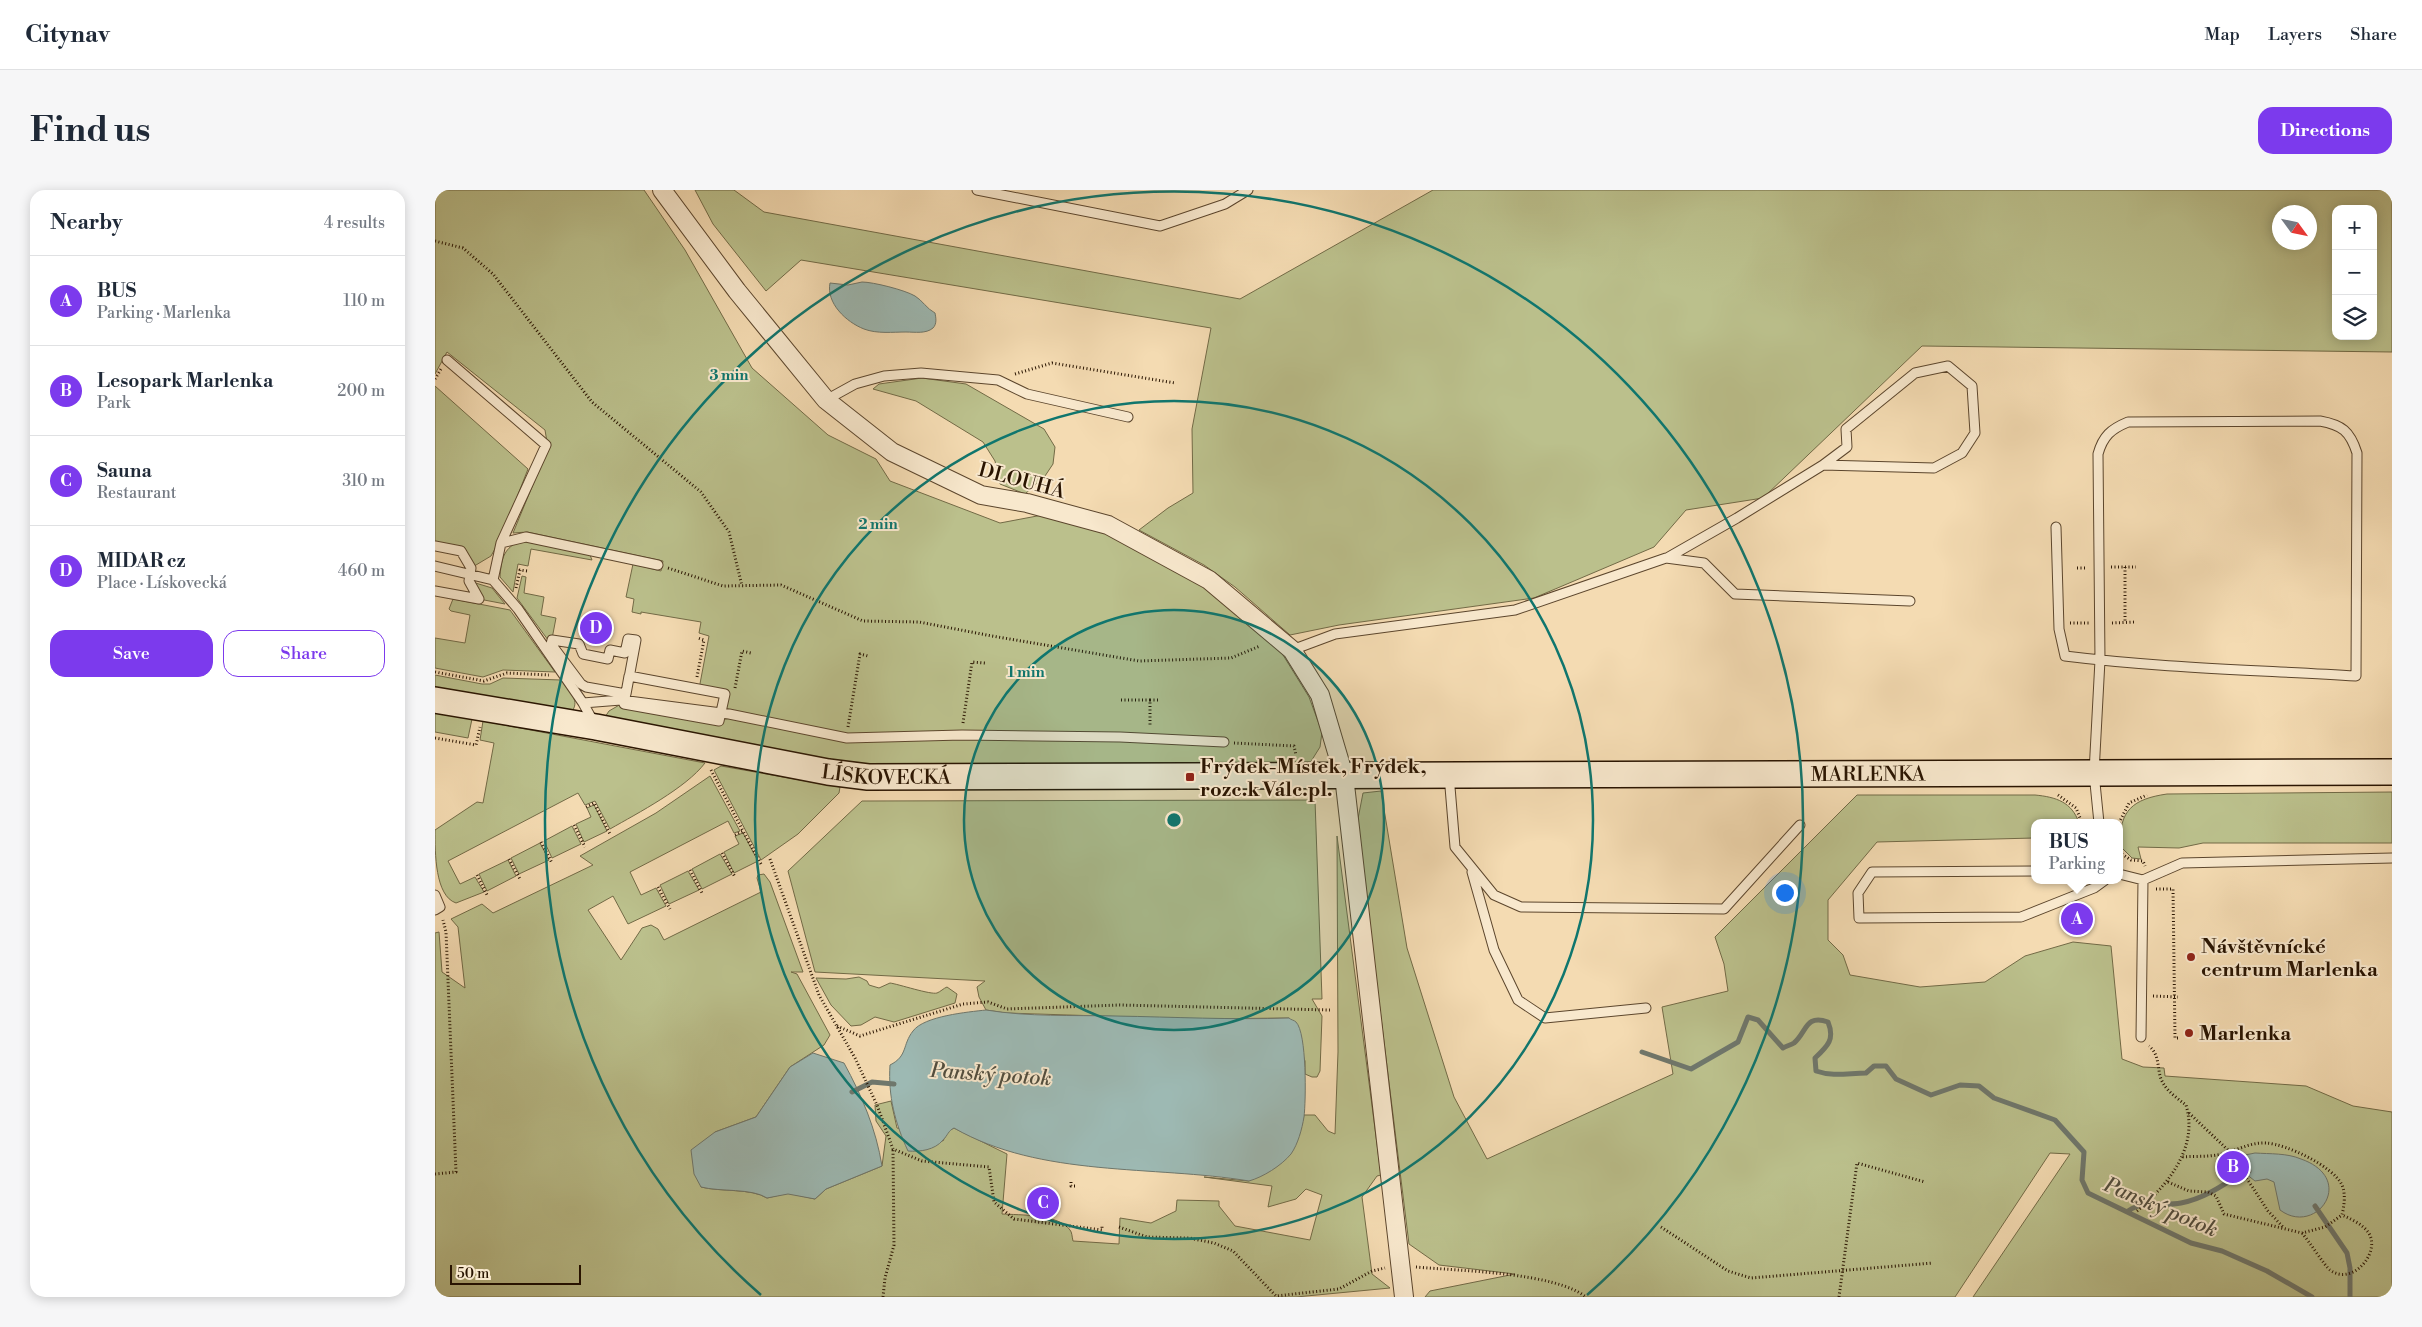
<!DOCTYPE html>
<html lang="en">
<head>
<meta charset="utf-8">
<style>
  :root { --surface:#fff; --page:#f6f6f7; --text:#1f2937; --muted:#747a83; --line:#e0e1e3; --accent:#7c3aed }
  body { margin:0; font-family:"Libre Bodoni",serif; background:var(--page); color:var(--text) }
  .controls { position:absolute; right:15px; top:15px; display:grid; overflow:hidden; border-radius:10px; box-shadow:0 2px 12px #0003 }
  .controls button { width:45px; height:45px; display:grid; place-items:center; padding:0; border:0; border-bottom:1px solid var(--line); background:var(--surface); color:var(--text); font:25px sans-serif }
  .compass { position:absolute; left:1837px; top:15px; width:45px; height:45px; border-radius:50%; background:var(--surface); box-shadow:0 2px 12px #0003; rotate:123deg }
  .scale { position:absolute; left:15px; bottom:12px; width:131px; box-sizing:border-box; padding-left:5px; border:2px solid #291401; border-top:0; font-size:14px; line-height:18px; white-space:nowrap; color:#291401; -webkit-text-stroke:4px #f8e8cd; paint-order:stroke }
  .you { position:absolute; left:1349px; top:702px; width:18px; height:18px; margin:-12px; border:4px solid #fff; border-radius:50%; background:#1a73e8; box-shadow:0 0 0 8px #1a73e833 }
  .badge { display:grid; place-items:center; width:32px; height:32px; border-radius:50%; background:var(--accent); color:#fff; font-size:16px; font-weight:700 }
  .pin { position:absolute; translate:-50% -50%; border:2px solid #fff; box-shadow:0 1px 5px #0006 }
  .popup { position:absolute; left:1596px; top:629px; width:92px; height:65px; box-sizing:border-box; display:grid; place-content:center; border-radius:10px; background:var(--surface); filter:drop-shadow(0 1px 4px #0005); font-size:16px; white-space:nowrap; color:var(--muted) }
  .popup b { font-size:19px; color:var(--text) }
  .popup::after { content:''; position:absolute; left:50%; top:100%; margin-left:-10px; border:10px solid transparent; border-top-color:var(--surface) }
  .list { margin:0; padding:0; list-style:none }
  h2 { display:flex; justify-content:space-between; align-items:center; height:65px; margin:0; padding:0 20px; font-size:21px }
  h2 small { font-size:16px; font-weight:400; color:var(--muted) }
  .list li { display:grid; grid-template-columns:32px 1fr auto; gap:15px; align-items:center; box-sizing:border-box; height:90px; padding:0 20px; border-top:1px solid var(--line) }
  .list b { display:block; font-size:19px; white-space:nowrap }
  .list p { margin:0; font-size:16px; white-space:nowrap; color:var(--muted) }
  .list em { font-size:16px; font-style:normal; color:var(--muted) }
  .actions { display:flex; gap:10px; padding:15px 20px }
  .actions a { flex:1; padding:11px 0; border:1px solid var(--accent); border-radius:15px; text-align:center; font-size:18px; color:var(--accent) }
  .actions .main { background:var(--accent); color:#fff }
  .icon { flex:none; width:28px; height:28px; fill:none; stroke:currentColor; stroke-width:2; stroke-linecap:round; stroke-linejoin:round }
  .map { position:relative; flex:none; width:1957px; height:1107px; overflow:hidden; border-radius:15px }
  header { display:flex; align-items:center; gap:30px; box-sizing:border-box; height:70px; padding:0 25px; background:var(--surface); border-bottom:1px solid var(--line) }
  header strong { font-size:24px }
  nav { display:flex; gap:28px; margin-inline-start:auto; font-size:18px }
  .intro { display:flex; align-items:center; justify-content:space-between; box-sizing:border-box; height:120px; padding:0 30px }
  h1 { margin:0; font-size:35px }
  .button { padding:12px 22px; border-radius:15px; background:var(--accent); color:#fff; font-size:18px; font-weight:700 }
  main { display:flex; gap:30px; padding:0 30px }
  aside { flex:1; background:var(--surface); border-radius:15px; box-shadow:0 2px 12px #0003 }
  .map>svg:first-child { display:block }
  .green { fill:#bbc08c; stroke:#726a46; fill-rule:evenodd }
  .water { fill:#9db9b3; stroke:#6f776c }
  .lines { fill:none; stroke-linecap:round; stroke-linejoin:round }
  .stream { stroke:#6f776c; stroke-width:5 }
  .service-casing { stroke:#5c462d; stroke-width:11 }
  .minor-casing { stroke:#5c462d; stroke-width:20 }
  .secondary-casing { stroke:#291401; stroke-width:28 }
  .path { stroke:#291401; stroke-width:3; stroke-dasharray:1 2.5; stroke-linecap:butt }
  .service { stroke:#f8e8cd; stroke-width:9 }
  .minor { stroke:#f8e8cd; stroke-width:18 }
  .secondary { stroke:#f8e8cd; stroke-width:25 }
  .ring { fill:none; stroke:#0f766e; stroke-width:2.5 }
  .poi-dot { fill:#8f2418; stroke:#f8e8cd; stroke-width:2 }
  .labels { text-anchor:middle; stroke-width:4; stroke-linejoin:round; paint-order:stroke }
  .street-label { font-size:20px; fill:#291401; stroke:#f8e8cd }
  .poi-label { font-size:20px; font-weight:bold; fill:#291401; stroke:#f8e8cd; text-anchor:start }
  .water-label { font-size:21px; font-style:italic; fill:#524e3f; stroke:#f8e8cd }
  .centre { fill:#0f766e; stroke:#f8e8cd; stroke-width:2.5 }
  .ring-label { font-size:15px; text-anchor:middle; font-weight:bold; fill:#0f766e; stroke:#f8e8cd; stroke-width:4; stroke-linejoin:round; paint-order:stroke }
</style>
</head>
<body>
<header>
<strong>Citynav</strong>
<nav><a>Map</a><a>Layers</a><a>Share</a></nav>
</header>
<div class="intro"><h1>Find us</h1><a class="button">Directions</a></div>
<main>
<aside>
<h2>Nearby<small>4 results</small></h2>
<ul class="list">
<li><span class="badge">A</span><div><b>BUS</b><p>Parking · Marlenka</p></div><em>110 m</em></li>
<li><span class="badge">B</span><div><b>Lesopark Marlenka</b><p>Park</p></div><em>200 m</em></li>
<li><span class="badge">C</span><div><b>Sauna</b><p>Restaurant</p></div><em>310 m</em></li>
<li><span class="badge">D</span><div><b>MIDAR cz</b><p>Place · Lískovecká</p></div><em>460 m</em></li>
</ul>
<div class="actions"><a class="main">Save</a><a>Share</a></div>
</aside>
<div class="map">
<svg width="1957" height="1107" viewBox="0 0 1957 1107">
  <rect width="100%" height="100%" fill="#f4dbb2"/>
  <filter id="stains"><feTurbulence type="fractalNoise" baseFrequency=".004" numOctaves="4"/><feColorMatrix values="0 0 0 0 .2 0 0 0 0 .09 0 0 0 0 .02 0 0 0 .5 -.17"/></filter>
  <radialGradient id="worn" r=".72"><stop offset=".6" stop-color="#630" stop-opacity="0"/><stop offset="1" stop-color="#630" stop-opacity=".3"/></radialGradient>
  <!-- green -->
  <path class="green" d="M0,0h209l41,60 67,118 76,67 48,24 14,22 110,42 53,-10 91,35 65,40 56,48 18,19 26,42 13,35 -2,15 -10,16 -407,5 -47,-4 -241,-42 -10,-5 4,-6 12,-7 98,17 6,-27 -26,-5 10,-53 -10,-3 2,-11 -60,-10v2l-9,-2 2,-13 -8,-2 7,-33 28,7 2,-10 -136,-29 -14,1 35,-85 -3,-18 -98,-78 -12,22z
    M260,0h39l30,22 476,87 193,-109h959v162l-470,-6 -159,152 -77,12 -32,37 -120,51 -195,27 -49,10 -55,-48 -31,-22 -65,-35 29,-22 25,-15 -1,-64 19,-101 -410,-68 -35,31 -53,-67zM1901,19h37v127h-37zM1844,22h30v30h-30z
    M487,188l44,6 78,45 11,18 -2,17 -8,12 -20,18 -25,-10 -5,-23 -12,-19 -67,-41 -43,-12 6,-5z
    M0,196l93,83 -27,69 -10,18 -20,12 -10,-17 -26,-5z
    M83,352h10l62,13 2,5 -61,-11 -3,17 -10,-2 -5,28 -13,-15c1,-16 3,-28 18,-35z
    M87,386l4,1 -2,16 20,4 -3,18 15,3 -5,26 -34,-46z
    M34,391l23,7 13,16 -26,-5z
    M18,409l57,11 45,62 -52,-2 -20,7 -48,-9v-30l30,5 5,-28 -19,-4 -2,-2z
    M0,485l47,9h8l13,-6 58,2c6,9 20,20 11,31l-137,-23z
    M0,523l37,6 -4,19 -33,-6z
    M48,531l222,42c-19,25 -67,50 -95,66l-15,-28 -10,4 -7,-12 -130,68 12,23 15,-7 9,15 -28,11c-21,-7 -21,-50 -21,-73l42,-28 6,1 11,-60 -14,-3z
    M286,576l119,21 -1,6 -41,41 -37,26 -47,-90z
    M275,586l30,55 -6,2 -6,-12 -98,51 11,23 15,-7 10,18 -38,18 -15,-28 -25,14 33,50 21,-32 9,-3 7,4 6,11 97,-48 -4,-14 1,-3 6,-1 6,8 33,90h-12l6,2 33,61 -6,10 -34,22 -34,50 -41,15 -14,55c19,5 50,1 66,11l21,-5 27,6 11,-10 56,-23 4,-30 -10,-15 -1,-16 16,-4 6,27 46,13 5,-10 6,-3 53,26 -5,60c17,1 57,0 68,16 2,2 2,7 3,11l46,3 1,-26 31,5 25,-12 1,-11 42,1v5l16,20 75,14 12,-45 -16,-6 -10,10 -28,8 4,-21 -68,-9 45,4 50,-45 5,-21h11l13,16 7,3 3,-82 -1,-216 44,339 -4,1 -15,21 10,77 18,14 -94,9h-861v-364l4,-1 3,40 23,16 -7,-61 -7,-8 31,-15 11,9 100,-48 -13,-9 76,-43z
    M946,601l26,157 47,149 33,62 186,-85 -11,-67 66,-16 -4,-27 -9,-27 142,-142h178c21,2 37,7 44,28h-44l-1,15 -157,4 -49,58v40l15,15 7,20 70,12 65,-5 40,-26 48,-14 38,4 11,113 21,8 21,1 1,8 141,10 47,20 39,6v185h-419l97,-143 -20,-1 -95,144h-530l5,-6 85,-17 -76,-9 -30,-21 -52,-420 6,-31z
    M1957,602v51h-189l-24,5 -41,-1 3,12 -9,-1 -12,-12c-1,-36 13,-47 47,-52z
    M880,610l7,199h-10l10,17 -2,55 -3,6h-5l-7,-3v-13l-16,-43 -95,1 -188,-6 -20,-3 -7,-13 -2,-10 8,-6 -170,-9 -27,-101 74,-70z
    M159,615l13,26 -23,11 -8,-18 15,-7 -4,-9z
    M137,636l9,18 -29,14 -8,-17z
    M308,643l15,28 -24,12 -10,-21 15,-8 -4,-8z
    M105,653l9,17 -30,14 -8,-16z
    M285,664l12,20 -30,15 -10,-20z
    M73,670l8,16 -29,15 -8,-17z
    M253,681l11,19 -30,14 -9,-19z
    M424,787l8,4 2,4 10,3 11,-5c8,1 41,12 47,10 3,-1 7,-5 10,-6l10,7 -2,9 -61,19 -19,-5 -14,8 -10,1 -20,-21 -15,-27 30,1z"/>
  <!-- water -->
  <path class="water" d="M427,92c11,0 43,8 53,14 7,4 12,13 20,17 1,5 2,11 -2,15 -7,6 -18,4 -27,4 -13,0 -29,2 -42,-3 -18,-7 -38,-26 -34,-46l18,2z
    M551,820c43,7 86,5 130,6 58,1 115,4 173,2 2,2 5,2 7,4 11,11 10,79 8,95 -2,12 -6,27 -13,37 -10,12 -28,23 -42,27 -96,-16 -208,-3 -295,-53 -6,3 -6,7 -11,12 -8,10 -23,12 -35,11 -13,-28 -20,-55 -18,-86 18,-9 12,-20 23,-34 11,-15 55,-19 73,-21z
    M378,863l31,10c18,33 32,66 38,103l-56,23 -11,10 -27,-5 -21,4c-15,-10 -47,-6 -66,-11l-7,-13 -3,-24 24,-18 41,-15 34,-50z
    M1820,963c15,1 32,0 46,6 57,20 15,78 -21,51l-6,-28 -7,-3 -12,2 -9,-7 -1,-19z"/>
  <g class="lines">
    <!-- stream -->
    <path class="stream" d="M1207,862l49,17 47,-27 10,-25 10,3 25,28c3,-2 8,-3 11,-5 13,-11 11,-29 34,-21 7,17 0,24 -13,36l1,13c17,6 33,2 50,2l8,-7h12l10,13 35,16 29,-10 19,1 15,12 61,22 29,32 -2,28 6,13 103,50 31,8 45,20 45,26
      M417,902l20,-10 22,2
      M1880,1016l32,47 3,15v29
      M1693,1021c18,-12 33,-4 53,-8 23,-4 44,-19 64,-32h4"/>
    <!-- service casing -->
    <g class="service-casing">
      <path id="service" d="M542,0l183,36 65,-22 23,-14
        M12,170l99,85 -45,98 -8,37
        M391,210l29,-16 29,-8 37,-3 77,7 29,14 101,23
        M1621,337l3,102 6,27c96,12 194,14 291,20l1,-223c-7,-22 -15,-28 -37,-32l-192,1c-17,7 -25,14 -30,32l2,206 -6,113 5,50
        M66,353l25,-6 132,28
        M0,356l26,5 10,17 -2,13 10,18 -44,-8
        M1232,368l70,-40 86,-53 111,3 28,-15 13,-20 -3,-47 -24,-20 -33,7 -69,56 1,18 -24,18
        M0,376l58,14 25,29 65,94 11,20
        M193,449l8,1 -10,54 -40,-7 -5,-3 -30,-40 1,-4 27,4 4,10 25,5 2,-9 15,3z
        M857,460l43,-16 180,-24 151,-52 38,5 31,31 175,7
        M194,486l96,18 -6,27 -95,-17z
        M148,513l38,-3 108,14 118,24 115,-3 158,2 104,5
        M1014,585l6,72 39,48 27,12 203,2 76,-84
        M1600,681l-163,1 -14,21 1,25 162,-1 73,-29 11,-8
        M1037,682l22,78 24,50 27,18 101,-10
        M1684,684l24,6 39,-17 210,-5
        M0,705l5,12 -5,3
        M1706,847l2,-157"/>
    </g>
    <!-- minor casing -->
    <g class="minor-casing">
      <path id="minor" d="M227,0l75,101 89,109 66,52 89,43 46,8 81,22 101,55 83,70 28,45 24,81 60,521"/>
    </g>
    <!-- secondary casing -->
    <g class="secondary-casing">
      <g id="secondary">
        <path id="s1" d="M0,510l161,27 232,45 40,5 1524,-5"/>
      </g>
    </g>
    <!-- path -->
    <path class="path" d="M0,51l28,7 30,26 99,128 109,90 28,40 13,54
      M580,184l37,-11 123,20
      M0,189l6,-10
      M1676,377h14v56
      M1690,377h11
      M233,378l55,18 58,-1 82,36 56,1 73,14 147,25 92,-3 29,-12
      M1642,378h10
      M81,398l4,-18 7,1
      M1635,433h19
      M1677,433l24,-1
      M0,482l49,9 23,-8 42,2
      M262,487l7,-37 -6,-2
      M300,498l7,-37 9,2
      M686,510h29v27
      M715,510h10
      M528,533l9,-61 13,1
      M413,537l12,-73 8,2
      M0,548l41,7 4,-18
      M799,553l60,3 2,9
      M276,580l32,61
      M1623,605l18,13 6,15
      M151,617l8,-4 16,31
      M1684,633l10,-20 18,-8
      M139,635l11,22
      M300,645l8,-4 18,33
      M106,652l11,21
      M1684,662l12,8 12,1 2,5
      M287,663l13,24
      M74,669l11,20
      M335,669l49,136 36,63 22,47 16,44 29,12 67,6 5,35 20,17 88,11v-4
      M255,680l12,23
      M42,685l10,20
      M223,697l12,22
      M1721,699h17l2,149h3
      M1718,806l25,1
      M402,836l23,10 103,-32 25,-2 19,7 113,-4 210,5
      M1754,923l40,38 39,60 16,17
      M0,984l21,-2 -10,-240 -3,-12
      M636,992v4h6
      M1733,992l21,9 19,1 8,4 8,18 78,19 23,-6 17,-12c2,-8 4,-21 0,-30 -9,-19 -56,-41 -76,-42 -18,-1 -33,10 -49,12 -11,2 -24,1 -35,2
      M1702,1021c30,-25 62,-63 49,-106 -9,-7 -20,-14 -25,-26 -4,-11 -1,-24 -12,-33
      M684,1037l28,10 42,1 25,5 19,8 43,45 63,-7 33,-18 13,-3
      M1226,1037l67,44 23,7 182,-15
      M1867,1043c7,8 22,32 28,37 23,17 52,-19 38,-38 -6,-8 -17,-13 -26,-17
      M981,1077c43,4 138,5 170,30
      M448,1107l2,-19 9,-33 -1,-96
      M1404,1107l18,-134 68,19"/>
    <!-- service -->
    <use href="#service" class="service"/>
    <!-- minor -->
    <use href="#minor" class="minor"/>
    <!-- secondary -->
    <use href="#secondary" class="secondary"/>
  </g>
  <!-- distance rings -->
  <circle cx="739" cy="630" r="210" fill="#0f766e" fill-opacity=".12"/>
  <g class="ring">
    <circle cx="739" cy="630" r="210"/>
    <circle cx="739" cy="630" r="419"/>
    <path d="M326 1105A629 629 0 1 1 1152 1105"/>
  </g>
  <!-- markers -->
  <g class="poi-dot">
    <rect x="750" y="582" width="10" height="10" rx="2.5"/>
    <circle cx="1756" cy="767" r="5"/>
    <circle cx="1754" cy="843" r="5"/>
  </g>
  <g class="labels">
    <!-- street labels -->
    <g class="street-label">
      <text transform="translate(587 290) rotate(15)" y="7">DLOUHÁ</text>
      <text dy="7" stroke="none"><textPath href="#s1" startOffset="458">LÍSKOVECKÁ</textPath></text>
      <text dy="7" stroke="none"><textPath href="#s1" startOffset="1440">MARLENKA</textPath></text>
    </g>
    <!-- poi labels -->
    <g class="poi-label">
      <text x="765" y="583">Frýdek-Místek, Frýdek,<tspan x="765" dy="23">rozc.k Válc.pl.</tspan></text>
      <text x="1766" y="763">Návštěvnícké<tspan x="1766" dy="23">centrum Marlenka</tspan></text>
      <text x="1764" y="850">Marlenka</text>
    </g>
    <!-- water labels -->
    <g class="water-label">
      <text transform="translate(556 884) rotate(4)" y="7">Panský potok</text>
      <text transform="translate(1726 1017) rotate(23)" y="7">Panský potok</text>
    </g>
  </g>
  <circle cx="739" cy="630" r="8" class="centre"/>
  <g class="ring-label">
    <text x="294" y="190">3 min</text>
    <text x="443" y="339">2 min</text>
    <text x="591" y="487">1 min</text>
  </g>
  <rect width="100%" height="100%" filter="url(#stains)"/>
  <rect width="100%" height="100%" fill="url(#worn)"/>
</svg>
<div class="controls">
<button>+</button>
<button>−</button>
<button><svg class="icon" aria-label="layers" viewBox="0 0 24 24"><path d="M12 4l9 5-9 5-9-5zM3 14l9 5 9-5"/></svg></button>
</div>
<svg class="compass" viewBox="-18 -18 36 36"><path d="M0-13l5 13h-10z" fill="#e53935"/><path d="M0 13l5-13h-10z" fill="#747a83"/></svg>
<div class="scale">50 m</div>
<div class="you"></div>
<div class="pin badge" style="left:1642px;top:729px">A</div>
<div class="popup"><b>BUS</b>Parking</div>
<div class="pin badge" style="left:1798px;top:977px">B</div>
<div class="pin badge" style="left:608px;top:1013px">C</div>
<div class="pin badge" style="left:161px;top:438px">D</div>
</div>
</main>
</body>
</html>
